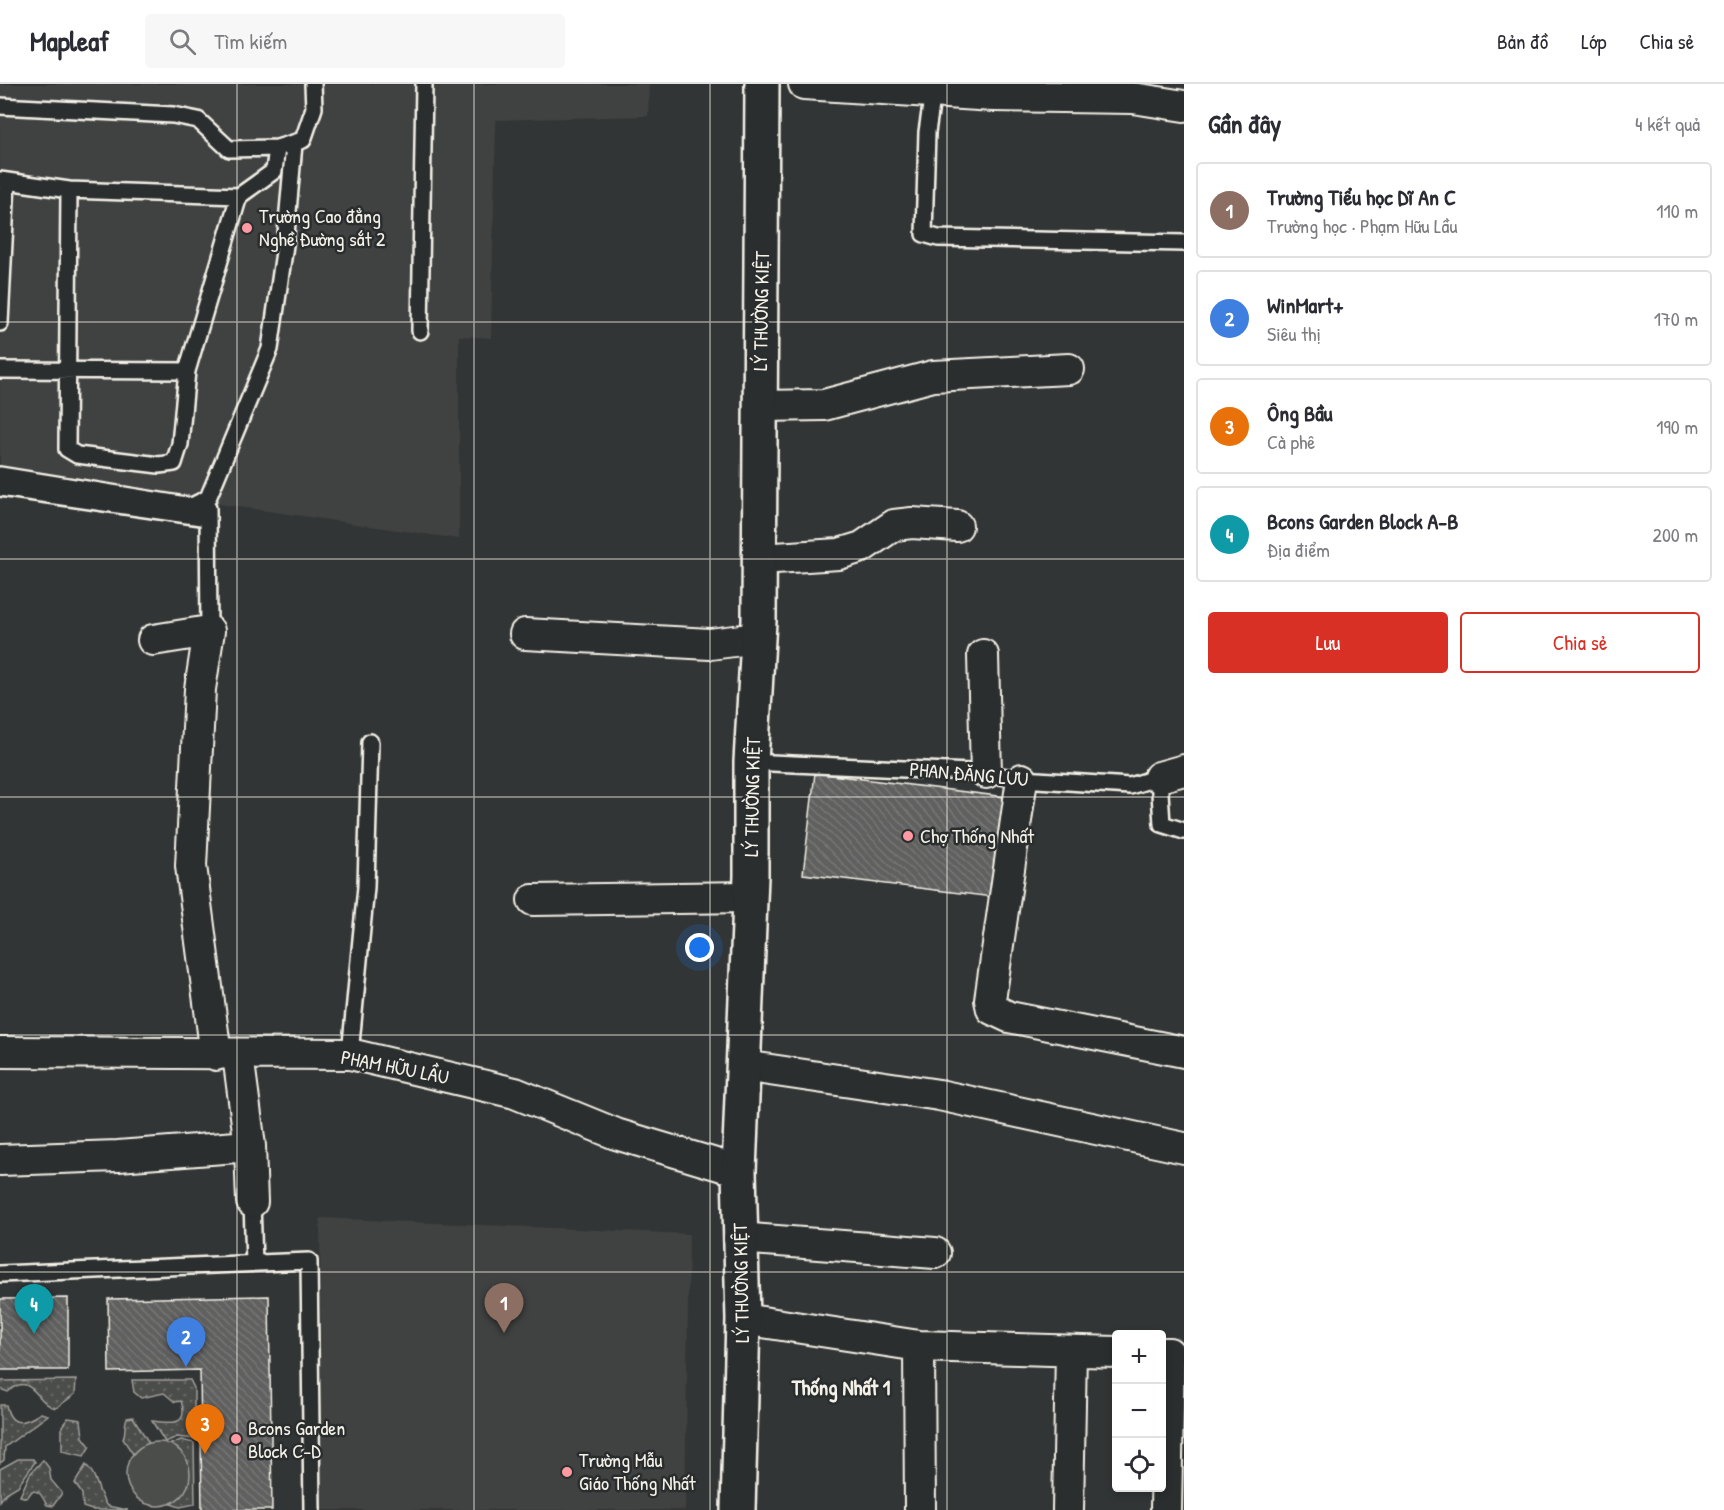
<!DOCTYPE html>
<html lang="vi">
<head>
<meta charset="utf-8">
<style>
  :root { --surface:#fff; --page:#f7f7f7; --text:#2b2b33; --muted:#7c7c81; --line:#e1e1e2; --accent:#d93025 }
  body { margin:0; font-family:"Patrick Hand",sans-serif; background:var(--page); color:var(--text) }
  .controls { position:absolute; right:18px; bottom:18px; display:grid; overflow:hidden; border-radius:6px; box-shadow:0 3px 9px #0003 }
  .controls button { width:54px; height:54px; display:grid; place-items:center; padding:0; border:0; border-bottom:2px solid var(--line); background:var(--surface); color:var(--text); font:30px sans-serif }
  .you { position:absolute; left:700px; top:864px; width:21px; height:21px; margin:-15px; border:4px solid #fff; border-radius:50%; background:#1a73e8; box-shadow:0 0 0 9px #1a73e833 }
  .badge { display:grid; place-items:center; width:39px; height:39px; border-radius:50%; background:var(--accent); color:#fff; font-size:20px; font-weight:700 }
  .pin { position:absolute; translate:-50% -50px; filter:drop-shadow(0 2px 3px #0008) }
  .pin::after { content:''; position:absolute; top:32px; width:21px; height:18px; background:inherit; clip-path:polygon(0 0,100% 0,50% 100%) }
  .list { margin:0; padding:0; list-style:none }
  h2 { display:flex; justify-content:space-between; align-items:center; height:78px; margin:0; padding:0 24px; font-size:26px }
  h2 small { font-size:20px; font-weight:400; color:var(--muted) }
  .list li { display:grid; grid-template-columns:39px 1fr auto; gap:18px; align-items:center; box-sizing:border-box; height:96px; margin:0 12px 12px; padding:0 12px; border:2px solid var(--line); border-radius:6px }
  .list b { display:block; font-size:22px; white-space:nowrap }
  .list p { margin:0; font-size:20px; white-space:nowrap; color:var(--muted) }
  .list em { font-size:20px; font-style:normal; color:var(--muted) }
  .actions { display:flex; gap:12px; padding:18px 24px }
  .actions a { flex:1; padding:14px 0; border:2px solid var(--accent); border-radius:6px; text-align:center; font-size:21px; color:var(--accent) }
  .actions .main { background:var(--accent); color:#fff }
  .icon { flex:none; width:33px; height:33px; fill:none; stroke:currentColor; stroke-width:2; stroke-linecap:round; stroke-linejoin:round }
  .map { position:relative; flex:none; width:1184px; height:1426px; overflow:hidden }
  header { display:flex; align-items:center; gap:36px; box-sizing:border-box; height:84px; padding:0 30px; background:var(--surface); border-bottom:2px solid var(--line) }
  header strong { font-size:28px }
  nav { display:flex; gap:33px; margin-inline-start:auto; font-size:21px }
  .search { width:420px; height:54px; background:var(--page); display:flex; align-items:center; gap:15px; box-sizing:border-box; padding:0 21px; border-radius:6px; color:var(--muted); font-size:22px }
  main { display:flex }
  aside { flex:1; background:var(--surface) }
  .map>svg:first-child { display:block }
  .built { fill:#404242 }
  .grass { fill:url(#grass-dots); stroke:#a09f9a; stroke-width:1.5 }
  .pitch { fill:#4b4d4c; stroke:#a09f9a; stroke-width:1.5 }
  .building { fill:url(#building-back-hatch); stroke:#f4f1e8; stroke-width:1.5 }
  .lines { fill:none; stroke-linecap:round; stroke-linejoin:round }
  .service-casing { stroke:#f4f1e8; stroke-width:20 }
  .minor-casing { stroke:#f4f1e8; stroke-width:34 }
  .secondary-casing { stroke:#f4f1e8; stroke-width:38 }
  .service { stroke:#2a2d2e; stroke-width:15 }
  .minor { stroke:#2a2d2e; stroke-width:30 }
  .secondary { stroke:#2a2d2e; stroke-width:33 }
  .grid { fill:none; stroke:#f4f1e8; stroke-width:1.5; stroke-opacity:0.55 }
  .poi-dot { fill:#ff9aa2; stroke:#2a2d2e; stroke-width:2 }
  .labels { text-anchor:middle; stroke-width:5; stroke-linejoin:round; paint-order:stroke }
  .poi-label { font-size:20px; fill:#f4f1e8; stroke:#2a2d2e; text-anchor:start }
  .street-label { font-size:20px; fill:#f4f1e8; stroke:#2a2d2e }
  .neighbourhood-label { font-size:21px; font-weight:bold; fill:#f4f1e8; stroke:#2a2d2e }
</style>
</head>
<body>
<header>
<strong>Mapleaf</strong>
<div class="search"><svg class="icon" aria-label="search" viewBox="0 0 24 24"><circle cx="10" cy="10" r="6"/><path d="M15 15l6 6"/></svg>Tìm kiếm</div>
<nav><a>Bản đồ</a><a>Lớp</a><a>Chia sẻ</a></nav>
</header>
<main>
<div class="map">
<svg width="1184" height="1426" viewBox="0 0 1184 1426">
  <defs>
    <pattern id="grass-dots" width="8" height="8" patternUnits="userSpaceOnUse" patternTransform="scale(1.5)"><rect width="8" height="8" fill="#4b4d4c"/><path d="M2 2h.1M6 6h.1" fill="none" stroke="#666766" stroke-width="1.8" stroke-linecap="round"/></pattern>
    <pattern id="building-back-hatch" width="6" height="6" patternUnits="userSpaceOnUse" patternTransform="scale(1.5)"><rect width="6" height="6" fill="#5f605f"/><path d="M-1 5l2 2M0 0l6 6M5-1l2 2" fill="none" stroke="#777776"/></pattern>
  </defs>
  <rect width="100%" height="100%" fill="#323535"/>
  <filter id="ink" filterUnits="userSpaceOnUse"><feTurbulence type="fractalNoise" baseFrequency=".0167" numOctaves="2"/><feDisplacementMap in="SourceGraphic" scale="12" xChannelSelector="R" yChannelSelector="G"/><feConvolveMatrix kernelMatrix="1 2 1 2 8 2 1 2 1" color-interpolation-filters="sRGB"/></filter>
  <g filter="url(#ink)">
    <!-- built -->
    <path class="built" d="M0,0h649l-1,32 -152,4 -5,218 -32,-2v203l-459,-67z
      M320,1134l369,16 -4,276h-363z"/>
    <!-- grass -->
    <path class="grass" d="M76,1296l-1,14 -19,14c-19,-2 -24,-39 -48,-16l-8,-3v-8z
      M132,1296h58l4,8v51l-17,-2 -12,5 -13,-21c15,1 38,8 29,-20l-6,1 -11,-9 -23,5 -7,-6z
      M0,1321h6c5,25 21,17 35,8l7,2 -43,32 -1,13 -4,3z
      M133,1333l16,26 -16,11 -10,-15c3,-7 1,-15 4,-21z
      M68,1334l13,2 2,17 7,9 -6,10 -22,-5v-25z
      M181,1356l13,3 1,61 -15,3 -9,-3 3,-2 -3,-58z
      M18,1375h15l2,3 -17,24 -12,7 -6,8v-32z
      M43,1376l6,8 2,12 11,13 -9,13 -6,-1c-5,-7 -5,-14 -15,-14l-5,7 -7,-2 10,-22z
      M86,1381c12,10 11,29 21,41l21,4h-36l-9,-3 -1,-13 -7,-11z"/>
    <!-- pitch -->
    <path class="pitch" d="M126 1390a32 32 0 1 1 64 0a32 32 0 1 1-64 0Z"/>
    <!-- building -->
    <path class="building" d="M815,689l198,25 -12,100 -198,-24z
      M269,1212l3,214h-70l-2,-140 -91,2 -1,-73z
      M68,1214v72h-68v-71z"/>
    <g class="lines">
      <!-- service casing -->
      <g class="service-casing">
        <path id="service" d="M933,8l-6,40 -3,102 14,4 246,5
          M0,22l173,9 25,5 31,29 48,-1 26,-8 11,-32 -1,-24
          M0,96l69,10 -2,259 10,6 82,10 15,-2 6,-19 7,-73 52,-175 35,-25 3,-23
          M69,106l170,6
          M0,239l7,-142
          M420,247l4,-247
          M0,286l187,1
          M0,391l192,31 16,-8 62,-149 15,-104 9,-101
          M0,404l208,30
          M208,424l1,123
          M751,678l219,10 52,7 108,7 29,-9 3,47 22,7
          M350,970l16,-167 4,-145
          M252,1118l2,61
          M0,1190l309,-13 3,249"/>
      </g>
      <!-- minor casing -->
      <g class="minor-casing">
        <path id="minor" d="M804,0l190,12 139,2 51,8
          M760,322l64,-1 109,-29 136,-7
          M759,475l80,-5 23,-7 32,-22 18,-2 45,3
          M525,550l185,10 48,-6
          M153,556l56,-9 -9,58 -9,177 25,189
          M983,571l3,118
          M1159,693l25,-7
          M1022,695l-32,221 2,9 17,8 175,35
          M533,816l217,-3
          M0,968l350,2 165,39 101,41 123,37
          M238,971l12,91 2,56
          M743,982l196,29 245,53
          M0,1076l118,-4 132,-10
          M739,1154l196,15
          M743,1235l176,27 197,6
          M919,1262l1,164
          M1162,1269h7l-3,157
          M1068,1426l3,-159"/>
      </g>
      <!-- secondary casing -->
      <g class="secondary-casing">
        <path id="secondary" d="M738,1426l5,-191 -4,-148 12,-295v-114l8,-141 3,-537"/>
      </g>
      <!-- service -->
      <use href="#service" class="service"/>
      <!-- minor -->
      <use href="#minor" class="minor"/>
      <!-- secondary -->
      <use href="#secondary" class="secondary"/>
    </g>
  </g>
  <!-- grid -->
  <path class="grid" d="M237,0v1426M474,0v1426M710,0v1426M947,0v1426M0,238h1184M0,475h1184M0,713h1184M0,951h1184M0,1188h1184"/>
  <!-- markers -->
  <g class="poi-dot">
    <circle cx="247" cy="144" r="6"/>
    <circle cx="908" cy="752" r="6"/>
    <circle cx="236" cy="1355" r="6"/>
    <circle cx="567" cy="1388" r="6"/>
  </g>
  <g class="labels">
    <!-- poi labels -->
    <g class="poi-label">
      <text x="259" y="139">Trường Cao đẳng<tspan x="259" dy="23">Nghề Đường sắt 2</tspan></text>
      <text x="920" y="759">Chợ Thống Nhất</text>
      <text x="248" y="1351">Bcons Garden<tspan x="248" dy="23">Block C-D</tspan></text>
      <text x="579" y="1383">Trường Mẫu<tspan x="579" dy="23">Giáo Thống Nhất</tspan></text>
    </g>
    <!-- street labels -->
    <g class="street-label">
      <text transform="translate(761 227) rotate(-89)" y="7">LÝ THƯỜNG KIỆT</text>
      <text transform="translate(969 690) rotate(5)" y="7">PHAN ĐĂNG LƯU</text>
      <text transform="translate(752 713) rotate(-89)" y="7">LÝ THƯỜNG KIỆT</text>
      <text transform="translate(395 983) rotate(11)" y="7">PHẠM HỮU LẦU</text>
      <text transform="translate(741 1199) rotate(-91)" y="7">LÝ THƯỜNG KIỆT</text>
    </g>
    <!-- neighbourhood labels -->
    <g class="neighbourhood-label">
      <text x="841" y="1311">Thống Nhất 1</text>
    </g>
  </g>
</svg>
<div class="controls">
<button>+</button>
<button>−</button>
<button><svg class="icon" aria-label="locate" viewBox="0 0 24 24"><circle cx="12" cy="12" r="6"/><path d="M12 2v4M12 18v4M2 12h4M18 12h4"/></svg></button>
</div>
<div class="you"></div>
<div class="pin badge" style="left:504px;top:1249px;background:#8d6e63">1</div>
<div class="pin badge" style="left:186px;top:1283px;background:#3f7fe0">2</div>
<div class="pin badge" style="left:205px;top:1370px;background:#e8710a">3</div>
<div class="pin badge" style="left:34px;top:1250px;background:#0f9aa8">4</div>
</div>
<aside>
<h2>Gần đây<small>4 kết quả</small></h2>
<ul class="list">
<li><span class="badge" style="background:#8d6e63">1</span><div><b>Trường Tiểu học Dĩ An C</b><p>Trường học · Phạm Hữu Lầu</p></div><em>110 m</em></li>
<li><span class="badge" style="background:#3f7fe0">2</span><div><b>WinMart+</b><p>Siêu thị</p></div><em>170 m</em></li>
<li><span class="badge" style="background:#e8710a">3</span><div><b>Ông Bầu</b><p>Cà phê</p></div><em>190 m</em></li>
<li><span class="badge" style="background:#0f9aa8">4</span><div><b>Bcons Garden Block A-B</b><p>Địa điểm</p></div><em>200 m</em></li>
</ul>
<div class="actions"><a class="main">Lưu</a><a>Chia sẻ</a></div>
</aside>
</main>
</body>
</html>
